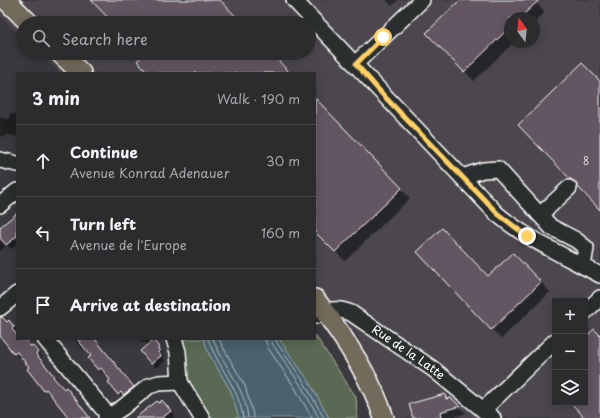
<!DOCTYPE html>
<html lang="en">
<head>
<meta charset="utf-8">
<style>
  :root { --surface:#2c2b2e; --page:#343336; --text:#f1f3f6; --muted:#a6a7aa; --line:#48474a }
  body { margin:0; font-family:"Playpen Sans",sans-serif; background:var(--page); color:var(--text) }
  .controls { position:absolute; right:12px; bottom:12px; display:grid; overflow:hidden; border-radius:0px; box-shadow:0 2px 10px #0003 }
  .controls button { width:36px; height:36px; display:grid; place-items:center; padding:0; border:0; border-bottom:1px solid var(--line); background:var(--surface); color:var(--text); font:20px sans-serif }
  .compass { position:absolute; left:504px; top:12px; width:36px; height:36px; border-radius:50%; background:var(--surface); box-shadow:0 2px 10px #0003; rotate:345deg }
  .stop { position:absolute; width:12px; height:12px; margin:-9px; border:3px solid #ffd166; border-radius:50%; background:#fff }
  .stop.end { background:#ffd166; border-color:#fff; box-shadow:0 1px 4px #0008 }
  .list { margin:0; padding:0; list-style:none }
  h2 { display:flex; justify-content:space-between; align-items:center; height:52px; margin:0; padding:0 16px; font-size:17px }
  h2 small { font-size:13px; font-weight:400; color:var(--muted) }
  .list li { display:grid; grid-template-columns:26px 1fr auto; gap:12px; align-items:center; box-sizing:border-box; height:72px; padding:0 16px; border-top:1px solid var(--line) }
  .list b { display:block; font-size:15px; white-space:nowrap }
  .list p { margin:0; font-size:13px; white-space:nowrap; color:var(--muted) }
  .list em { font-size:13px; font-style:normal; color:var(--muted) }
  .icon { flex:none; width:22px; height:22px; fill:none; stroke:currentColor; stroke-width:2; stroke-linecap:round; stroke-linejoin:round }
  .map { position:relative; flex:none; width:600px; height:418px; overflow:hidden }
  .search { position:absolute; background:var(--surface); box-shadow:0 2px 10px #0003; left:16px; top:16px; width:300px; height:44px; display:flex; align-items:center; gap:10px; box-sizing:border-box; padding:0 14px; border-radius:22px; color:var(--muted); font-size:15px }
  .panel { position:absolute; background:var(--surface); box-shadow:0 2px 10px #0003; left:16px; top:72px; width:300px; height:268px; border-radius:0px }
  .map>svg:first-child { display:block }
  .built { fill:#4b464d; fill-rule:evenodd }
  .green { fill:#5a6952; stroke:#acb4a8 }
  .water { fill:#48626d; stroke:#91a1a7 }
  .shadow { fill:#0007 }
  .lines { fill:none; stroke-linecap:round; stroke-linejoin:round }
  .shore { stroke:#b6c0c5; stroke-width:1 }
  .building { fill:#645662; stroke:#fff }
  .minor-casing { stroke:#fff; stroke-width:18 }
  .major-casing { stroke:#fff; stroke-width:22 }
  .minor { stroke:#2a2d2e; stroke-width:15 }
  .major { stroke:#726b5a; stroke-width:19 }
  .route { stroke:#ffd166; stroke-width:5 }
  .labels { text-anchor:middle; stroke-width:3; stroke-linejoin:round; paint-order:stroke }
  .number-label { font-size:10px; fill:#d8d5d8 }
  .street-label { font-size:12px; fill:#fff; stroke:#2a2d2e }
</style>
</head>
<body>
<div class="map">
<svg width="600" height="418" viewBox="0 0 600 418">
  <rect width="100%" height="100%" fill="#3b393e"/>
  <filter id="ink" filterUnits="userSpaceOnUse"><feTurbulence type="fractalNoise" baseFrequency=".025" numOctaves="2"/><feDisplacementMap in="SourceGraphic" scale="8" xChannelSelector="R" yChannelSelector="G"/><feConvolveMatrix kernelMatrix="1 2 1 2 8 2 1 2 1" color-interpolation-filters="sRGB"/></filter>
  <g filter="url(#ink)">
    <!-- built -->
    <path class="built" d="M0,0h600v418h-203l-7,-20 -35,-66 -35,-37 -5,-4v-218h-255l-21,-20h270v-30h-286v15l-23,-23zM510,18h24v24h-24zM555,301h30v102h-30z"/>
    <!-- green -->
    <path class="green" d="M315,335l41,62 1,21h-28l-21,-38 -29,-41h36z
      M184,339h20l5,15 22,37 8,27h-30l-21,-33z"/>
    <!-- water -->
    <path class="water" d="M204,339h75l29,41 21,38h-90l-8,-27 -22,-37z"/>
    <!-- shadow -->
    <path class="shadow" d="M386,0h12l-6,6z
      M462,0h71l12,12 -11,11v-5h-24v24h4l-40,39 -46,-48z
      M315,99l95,99 -65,63 -30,-30z
      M10,113l7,1v23l-11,-3v3l-6,-1v-19l9,3z
      M17,215v29l-6,5 -4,-4 -7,6v-22z
      M418,252l71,25 33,-14 28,29 -49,47z
      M0,323l13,3 4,5v8h7l6,8 2,-1 5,4 5,7 -2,2 18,22 -1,1 7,8 6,3 20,25h-19l-21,-25 -1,1 -4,-4 -14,-23 -10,-11 -2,2 -19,-23z
      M74,339h20l43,53 -14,6 -4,-4 -7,-14 -7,-8 -2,2 -4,-5 -7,-13 -7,-8 -2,2z
      M138,339h14l11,14 -2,1 2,2 -1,1 3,4 -9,7 -14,-17 8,-7 -9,-2z
      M444,395l22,18 -15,5h-34l-7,-14 21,-6 1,1z
      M162,401l13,15 -3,2h-35z"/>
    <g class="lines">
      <!-- shore -->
      <path class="shore" d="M208,339c9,27 32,50 35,79
        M213,339c10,26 33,50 35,79
        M219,339l4,8 22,39 9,32
        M265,339l3,9 27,40 17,30
        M271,339l2,6 27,39 19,34
        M276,339l1,4 27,39 20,36"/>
    </g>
    <!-- building -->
    <path class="building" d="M91,0h129l22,23h-129z
      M460,0h79l-19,18h-10v9l-46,45 -38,-39z
      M145,53h126l19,20h-141l-12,-12z
      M582,63l18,18v129l-22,-23 -3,-5 -5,-3 -52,-54z
      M315,98l87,90 -67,64 -20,-20z
      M17,213v23l-11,9 -6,-7v-11z
      M442,228l46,48 25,-23 28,29 -50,48 -74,-78z
      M0,317h2l5,5 2,-2 5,7 -2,2 5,6v4h3l2,2 2,-2 6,7 2,-1 6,7 -2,2 18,22 -1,1 11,12 2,-2 24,31h-21l-23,-29 -2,2 -17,-22 2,-2 -12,-15 -3,2 -14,-18z
      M594,329l6,6v83h-15l-14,-15h14v-65z
      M77,339h18l39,48 -11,8 -2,-3 -3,3 -10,-13 2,-2 -9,-12 -3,2 -10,-12 3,-2z
      M153,340l6,7 -1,2 2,2 -2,1 3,4 -10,8 -11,-13z
      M445,394l1,5 5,-1 9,8 -20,6 1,6h-28l-4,-14z
      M162,400l9,11 -9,7h-27l22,-17 2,2z"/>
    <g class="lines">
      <!-- minor casing -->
      <g class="minor-casing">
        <g id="minor">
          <path d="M294,0l203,214c31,26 68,42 103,61"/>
          <path d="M355,64l67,-64"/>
          <path d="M0,160l17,4"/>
          <path d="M462,177l21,-7 15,-1 53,58 25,13 10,8 -3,18"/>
          <path d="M0,205l17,-14"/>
          <path d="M540,215l29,-27"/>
          <path d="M0,308l17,-14"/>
          <path d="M585,312l15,-14"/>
          <path id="s1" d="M315,316c13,-6 22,-9 36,-3l82,56 60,49"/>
          <path d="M45,339l63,76"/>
          <path d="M174,339l4,13 2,30 22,36"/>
          <path d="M483,410l72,-69"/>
          <path d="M106,418l16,-10 27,-22 10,-3 21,-1"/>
        </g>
      </g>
      <!-- major casing -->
      <g class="major-casing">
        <path id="major" d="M6,0l23,23
          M60,53l21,20
          M315,299c28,36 55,76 69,119"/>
      </g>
      <!-- minor -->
      <use href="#minor" class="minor"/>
      <!-- major -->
      <use href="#major" class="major"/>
    </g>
  </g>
  <g class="lines" filter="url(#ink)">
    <!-- route -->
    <path class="route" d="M383,37l-27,27 28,32 114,118 29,22"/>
  </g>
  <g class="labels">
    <!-- number labels -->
    <g class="number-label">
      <text x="586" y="165">8</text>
    </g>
    <!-- street labels -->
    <g class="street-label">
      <text dy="4" stroke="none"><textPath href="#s1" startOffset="107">Rue de la Latte</textPath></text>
    </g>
  </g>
</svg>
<div class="controls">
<button>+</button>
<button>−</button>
<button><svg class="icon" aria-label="layers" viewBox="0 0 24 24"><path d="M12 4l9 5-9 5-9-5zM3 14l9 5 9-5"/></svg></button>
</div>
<svg class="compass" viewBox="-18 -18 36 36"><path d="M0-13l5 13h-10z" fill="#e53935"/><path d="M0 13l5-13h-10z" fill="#a6a7aa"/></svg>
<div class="stop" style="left:383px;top:37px"></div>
<div class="stop end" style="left:527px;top:236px"></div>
<div class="search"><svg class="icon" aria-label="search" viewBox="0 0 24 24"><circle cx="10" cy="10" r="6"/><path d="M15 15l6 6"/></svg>Search here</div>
<section class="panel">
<h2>3 min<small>Walk · 190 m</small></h2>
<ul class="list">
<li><svg class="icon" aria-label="ahead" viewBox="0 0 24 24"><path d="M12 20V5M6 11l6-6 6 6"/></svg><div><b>Continue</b><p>Avenue Konrad Adenauer</p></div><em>30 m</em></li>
<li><svg class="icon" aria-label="left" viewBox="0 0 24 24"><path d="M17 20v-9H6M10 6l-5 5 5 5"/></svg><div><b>Turn left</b><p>Avenue de l'Europe</p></div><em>160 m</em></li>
<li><svg class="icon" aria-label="arrive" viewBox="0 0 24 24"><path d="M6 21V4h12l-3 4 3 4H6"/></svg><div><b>Arrive at destination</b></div></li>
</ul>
</section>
</div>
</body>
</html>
